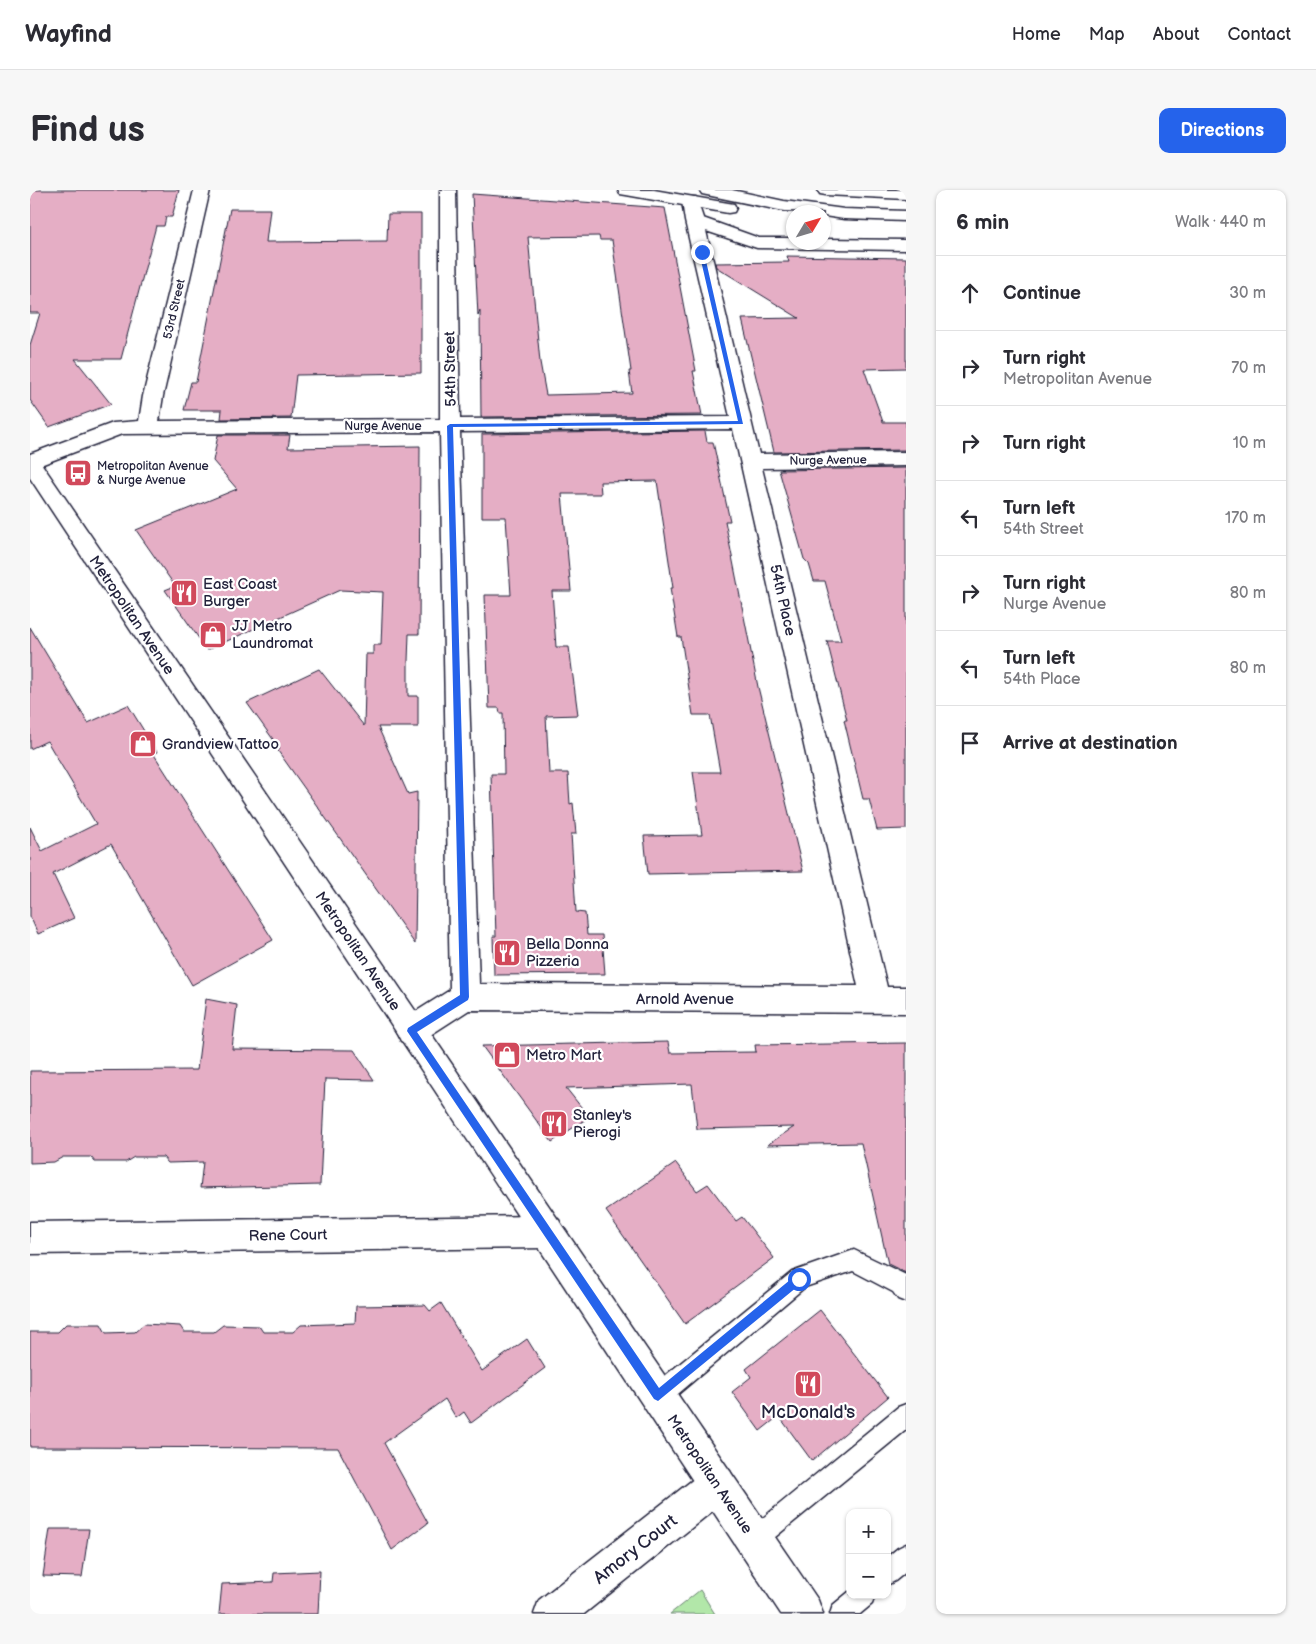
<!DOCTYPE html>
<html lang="en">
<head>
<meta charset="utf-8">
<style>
  :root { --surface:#fff; --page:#f7f7f7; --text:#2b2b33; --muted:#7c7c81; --line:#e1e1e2; --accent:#2563eb }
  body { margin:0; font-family:"Balsamiq Sans",sans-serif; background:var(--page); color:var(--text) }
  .controls { position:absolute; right:15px; bottom:15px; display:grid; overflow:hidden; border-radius:10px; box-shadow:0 1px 4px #0004 }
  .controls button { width:45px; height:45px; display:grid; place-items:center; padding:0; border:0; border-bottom:1px solid var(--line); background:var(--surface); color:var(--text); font:25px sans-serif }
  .compass { position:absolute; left:756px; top:15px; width:45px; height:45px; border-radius:50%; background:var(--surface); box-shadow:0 1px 4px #0004; rotate:52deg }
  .stop { position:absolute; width:15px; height:15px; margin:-11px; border:4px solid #2563eb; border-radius:50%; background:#fff }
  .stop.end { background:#2563eb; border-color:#fff; box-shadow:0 1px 5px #0008 }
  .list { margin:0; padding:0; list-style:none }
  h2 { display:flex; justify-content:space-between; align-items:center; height:65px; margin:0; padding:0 20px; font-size:21px }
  h2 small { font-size:16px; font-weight:400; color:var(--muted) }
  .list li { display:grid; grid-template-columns:32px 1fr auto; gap:15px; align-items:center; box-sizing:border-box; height:75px; padding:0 20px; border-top:1px solid var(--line) }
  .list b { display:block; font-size:19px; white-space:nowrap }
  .list p { margin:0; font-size:16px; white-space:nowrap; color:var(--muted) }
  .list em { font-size:16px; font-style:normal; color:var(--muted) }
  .icon { flex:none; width:28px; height:28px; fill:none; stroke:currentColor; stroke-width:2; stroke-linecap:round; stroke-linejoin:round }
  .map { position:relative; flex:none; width:876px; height:1424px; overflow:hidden; border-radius:10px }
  header { display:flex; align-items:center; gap:30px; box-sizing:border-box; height:70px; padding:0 25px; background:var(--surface); border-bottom:1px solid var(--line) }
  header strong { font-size:24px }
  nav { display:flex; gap:28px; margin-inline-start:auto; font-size:18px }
  .intro { display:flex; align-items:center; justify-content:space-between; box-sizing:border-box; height:120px; padding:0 30px }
  h1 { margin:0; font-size:35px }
  .button { padding:12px 22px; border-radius:10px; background:var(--accent); color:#fff; font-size:18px; font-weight:700 }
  main { display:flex; gap:30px; padding:0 30px }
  aside { flex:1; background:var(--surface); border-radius:10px; box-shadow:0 1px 4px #0004 }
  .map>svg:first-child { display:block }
  .green { fill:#b2e7a9; stroke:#6a8472 }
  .building { fill:#e5aec5; stroke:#22223b; fill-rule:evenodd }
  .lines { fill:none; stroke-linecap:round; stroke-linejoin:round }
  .service-casing { stroke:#22223b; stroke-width:3 }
  .minor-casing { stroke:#22223b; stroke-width:3 }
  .secondary-casing { stroke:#22223b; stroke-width:3 }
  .primary-casing { stroke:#22223b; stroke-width:3 }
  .service { fill:#fff; fill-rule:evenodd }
  .minor { fill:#fff; fill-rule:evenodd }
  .secondary { fill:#fff; fill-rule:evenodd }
  .primary { fill:#fff; fill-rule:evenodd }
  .route { fill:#2563eb }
  .labels { text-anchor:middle; stroke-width:4.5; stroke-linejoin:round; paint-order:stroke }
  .far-street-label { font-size:12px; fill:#22223b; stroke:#fff }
  .far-poi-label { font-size:12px; fill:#22223b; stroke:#fff; text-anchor:start }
  .street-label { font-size:15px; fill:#22223b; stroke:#fff }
  .poi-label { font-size:15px; fill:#22223b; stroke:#fff; text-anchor:start }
  .near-poi-label { font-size:18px; fill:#22223b; stroke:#fff }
  .near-street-label { font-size:18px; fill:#22223b; stroke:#fff }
</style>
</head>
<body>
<header>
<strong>Wayfind</strong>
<nav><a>Home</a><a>Map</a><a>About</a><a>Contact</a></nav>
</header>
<div class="intro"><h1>Find us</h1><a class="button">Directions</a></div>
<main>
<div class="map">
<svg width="876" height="1424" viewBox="0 0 876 1424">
  <rect width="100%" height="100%" fill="#fff"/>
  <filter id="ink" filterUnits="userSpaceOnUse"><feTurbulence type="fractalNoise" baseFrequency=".02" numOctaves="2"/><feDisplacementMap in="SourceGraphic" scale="10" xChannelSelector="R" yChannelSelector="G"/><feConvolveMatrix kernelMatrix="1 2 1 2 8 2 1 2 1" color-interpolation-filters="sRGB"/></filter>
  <g filter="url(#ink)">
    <!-- green -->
    <path class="green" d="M670,1400l15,24h-45z"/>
    <!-- building -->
    <path class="building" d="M0,0h149l-7,27h-6l-2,9h-8l-35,133h-46l36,45 -62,23 -19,-27v-55l10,-32h-10z
      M442,4l193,14 31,163h-3l9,44 -221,2 -1,-107 -2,6zM569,46l1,4h12l19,131h-2l3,22 -86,2 -6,-33 -12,-125z
      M200,19h40l-4,33 121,-1 1,-27h33v159l-125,2 -5,43 -70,1 1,-9h-38l7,-28h5z
      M757,66l119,2v110l-42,1 19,53h23v28l-132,2 -32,-133 57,-1 -83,-51 -1,-4 74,-1z
      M675,241l2,11h6l17,79h-5l33,166 45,184 -155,3 -4,-38 58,-1 -9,-63h27l-10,-57h-17l-12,-78h-3l-8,-49h3l-16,-107 -57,1 1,12h-39l9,97h-19l4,56h13l9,68 -32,1 3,57h19l2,31 3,-1 3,31h-5l5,78 9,1 2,22h15l3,39 -111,1 -1,-39h3l-5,-162h13l-1,-61h-3l-1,-5h-10l-4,-113h26l-5,-78h-24v-83z
      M188,245h72l-2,13 132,-2 -1,188h-10l-1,27v35h10v31h-40l30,67 9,-2 -2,152 -137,-193 2,-2 -33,-46 72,-34 45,57 2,-72h7v-9h8l2,-53 -43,-2 -133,60 -42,-60 10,-4 -39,-56 101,-41 -24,-28z
      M876,278v361l-29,1 -8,-31h-6l-19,-79h3l-20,-79h14l-16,-60h-11l-5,-17 -5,-5 -25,-89z
      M0,437l58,96 40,-18 29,47 -4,1 120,187 -81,45 -81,-141 -58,30 21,44 -36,16 -8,-18v-89l12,24 54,-27 -49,-83 -17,8z
      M176,809l31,6 -5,44 122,1 20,30 -49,-1 -5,106 -120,3 3,-26 -35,1 -5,-6h-29l-8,5h-31l-4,-5h-28l-9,5 -24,1v-92l167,-1z
      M638,852l2,11 86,-1 -1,-7 151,-2v230l-18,-9 -27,-121 -94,2 27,-18 -97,2 -5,-45 -126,4 23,29 -37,25 -70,-96z
      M646,973l21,28 11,-7 28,37 6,-4 32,41 -89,66 -79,-113z
      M411,1113l41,68 45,-32 18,29 -74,55 -7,-11 -8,6 -11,-19 -61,44 44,80 -36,27 -54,-102 -308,-1v-115h28l8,-8h35l5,9 29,-1 9,-8 36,2 4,6h30l9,-7 36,1 4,6h30l8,-7 54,-2 1,-17 69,-1 5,6z
      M790,1120l68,87 -76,64 -33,-45 -19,15 -28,-39 19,-15 -5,-8z
      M20,1339h39l-7,48 -39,-1z
      M290,1381l-2,43h-99l3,-30 51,-2 1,-9z"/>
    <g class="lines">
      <!-- service casing -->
      <g class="service-casing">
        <path id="service" d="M824,1060l52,25v27l-8,-3 -5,-7 -40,-21 -48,16 -139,117 -8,3 -8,-3 -3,-8 3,-8 142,-116z
          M876,1214v26l-143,117 -8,4 -8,-4 -4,-8 4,-8 151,-124z
          M876,1354v28l-11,9 -8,4v-28l11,-9z
          M820,1401v4h25l-3,9 -12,10h-30l3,-9z"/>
      </g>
      <!-- minor casing -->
      <g class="minor-casing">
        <path id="minor" d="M164,0h16l-47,206 -4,25 281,-2v-229h16l4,229 270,-2 -45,-196 -3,-20 2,-4h12l7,21 56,20h35v4h30v-3l82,1v10l-149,-2 -51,-17 53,223 147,-2v14l-144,2 125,519h19v26l-437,-3 -48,31 -10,4 -10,-4 -5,-10 5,-10 49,-31 -10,-558 -318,2 -92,35v-15l83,-31 26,-2 4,-25zM703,239l125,557 -379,-2 -19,-552z
          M788,0h88v9l-80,-4 -6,-1z
          M517,1026l12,4 4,12 -4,12 -12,4 -517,6v-32z
          M687,1276l13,5 5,13 -5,13 -146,117h-50l5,-14 165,-129z"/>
      </g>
      <!-- secondary casing -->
      <g class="secondary-casing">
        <path id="secondary" d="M0,265l7,2 781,1143 5,14h-42l-751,-1136z"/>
      </g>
      <!-- primary casing -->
      <g class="primary-casing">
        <path id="primary" d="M588,0h36l74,13 6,1 2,4 -2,4 -6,1 -102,-18 -6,-1z
          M670,0h32l52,11 60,8 62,2v10l-62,-2 -20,-3v-4l-40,-1 -82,-17z"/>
      </g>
      <!-- service -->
      <use href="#service" class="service"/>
      <!-- minor -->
      <use href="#minor" class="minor"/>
      <!-- secondary -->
      <use href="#secondary" class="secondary"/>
      <!-- primary -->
      <use href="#primary" class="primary"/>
    </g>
  </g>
  <!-- route -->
  <path class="route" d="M672,60l2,2 39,172 -290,3 16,570 -1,3 -51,32 242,356 137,-113h7v7l-145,119 -4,-2 -247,-368 1,-3 52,-33 -13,-569 3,-2 288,-3 -39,-169z"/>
  <!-- icons -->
  <defs>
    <g id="bus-square" transform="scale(1.4375)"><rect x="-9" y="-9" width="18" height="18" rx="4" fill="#d1495b" stroke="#fff"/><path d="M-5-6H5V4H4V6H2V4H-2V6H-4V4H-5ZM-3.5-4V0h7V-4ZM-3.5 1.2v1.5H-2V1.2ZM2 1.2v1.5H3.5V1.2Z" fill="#fff"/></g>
    <g id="restaurant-square" transform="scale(1.4375)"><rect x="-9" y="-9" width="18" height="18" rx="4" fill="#d1495b" stroke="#fff"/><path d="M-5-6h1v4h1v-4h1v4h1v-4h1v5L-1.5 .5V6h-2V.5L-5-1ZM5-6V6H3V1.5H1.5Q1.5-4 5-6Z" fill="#fff"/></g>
    <g id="shop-square" transform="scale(1.4375)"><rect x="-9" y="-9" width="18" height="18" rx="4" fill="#d1495b" stroke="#fff"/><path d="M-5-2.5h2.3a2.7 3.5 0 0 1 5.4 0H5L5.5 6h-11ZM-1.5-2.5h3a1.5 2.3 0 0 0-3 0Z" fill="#fff"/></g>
  </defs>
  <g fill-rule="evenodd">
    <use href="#bus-square" x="48" y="283"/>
    <use href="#restaurant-square" x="154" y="403"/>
    <use href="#shop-square" x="183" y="445"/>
    <use href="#shop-square" x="113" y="554"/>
    <use href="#restaurant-square" x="477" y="763"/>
    <use href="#shop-square" x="477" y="865"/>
    <use href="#restaurant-square" x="524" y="934"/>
    <use href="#restaurant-square" x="778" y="1194"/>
  </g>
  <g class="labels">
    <!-- far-street labels -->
    <g class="far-street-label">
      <text transform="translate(144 119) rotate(-77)" y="4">53rd Street</text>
      <text x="353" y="240">Nurge Avenue</text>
      <text transform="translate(798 270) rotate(-1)" y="4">Nurge Avenue</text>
    </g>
    <!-- far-poi labels -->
    <g class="far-poi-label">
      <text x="67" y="280">Metropolitan Avenue<tspan x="67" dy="14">&amp; Nurge Avenue</tspan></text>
    </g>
    <!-- street labels -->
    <g class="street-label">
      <text transform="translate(420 179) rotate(-91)" y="5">54th Street</text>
      <text transform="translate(753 410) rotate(77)" y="5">54th Place</text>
      <text transform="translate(102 425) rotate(56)" y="5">Metropolitan Avenue</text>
      <text transform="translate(328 761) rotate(56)" y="5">Metropolitan Avenue</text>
      <text x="655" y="814">Arnold Avenue</text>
      <text transform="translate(258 1045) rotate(-1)" y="5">Rene Court</text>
      <text transform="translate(680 1284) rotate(56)" y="5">Metropolitan Avenue</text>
    </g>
    <!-- poi labels -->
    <g class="poi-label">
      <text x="173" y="399">East Coast<tspan x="173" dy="17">Burger</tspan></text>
      <text x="202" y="441">JJ Metro<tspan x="202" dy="17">Laundromat</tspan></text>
      <text x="132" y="559">Grandview Tattoo</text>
      <text x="496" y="759">Bella Donna<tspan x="496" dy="17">Pizzeria</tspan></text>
      <text x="496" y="870">Metro Mart</text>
      <text x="543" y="930">Stanley's<tspan x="543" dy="17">Pierogi</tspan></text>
    </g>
    <!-- near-poi labels -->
    <g class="near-poi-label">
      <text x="778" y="1228">McDonald's</text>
    </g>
    <!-- near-street labels -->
    <g class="near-street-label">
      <text transform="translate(605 1359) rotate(-38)" y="6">Amory Court</text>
    </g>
  </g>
</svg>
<div class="controls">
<button>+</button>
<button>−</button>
</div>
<svg class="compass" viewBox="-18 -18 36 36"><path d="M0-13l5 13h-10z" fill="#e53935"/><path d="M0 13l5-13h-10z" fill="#7c7c81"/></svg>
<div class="stop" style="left:769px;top:1089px"></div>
<div class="stop end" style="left:672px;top:62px"></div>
</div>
<aside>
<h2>6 min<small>Walk · 440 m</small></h2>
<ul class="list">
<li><svg class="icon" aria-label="ahead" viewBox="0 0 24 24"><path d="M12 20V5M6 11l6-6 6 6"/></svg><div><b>Continue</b></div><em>30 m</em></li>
<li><svg class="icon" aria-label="right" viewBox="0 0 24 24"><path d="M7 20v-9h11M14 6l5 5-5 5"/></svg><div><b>Turn right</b><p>Metropolitan Avenue</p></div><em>70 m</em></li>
<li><svg class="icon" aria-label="right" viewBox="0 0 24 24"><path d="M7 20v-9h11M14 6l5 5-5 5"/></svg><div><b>Turn right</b></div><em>10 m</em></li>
<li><svg class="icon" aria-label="left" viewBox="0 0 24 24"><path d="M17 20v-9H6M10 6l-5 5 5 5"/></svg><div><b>Turn left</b><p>54th Street</p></div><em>170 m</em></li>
<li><svg class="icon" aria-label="right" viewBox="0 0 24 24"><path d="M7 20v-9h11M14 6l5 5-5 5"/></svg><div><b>Turn right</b><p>Nurge Avenue</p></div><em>80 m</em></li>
<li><svg class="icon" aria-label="left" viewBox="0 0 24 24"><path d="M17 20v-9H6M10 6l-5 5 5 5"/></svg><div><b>Turn left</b><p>54th Place</p></div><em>80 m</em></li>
<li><svg class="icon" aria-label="arrive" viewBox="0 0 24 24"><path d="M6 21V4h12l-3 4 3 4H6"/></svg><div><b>Arrive at destination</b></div></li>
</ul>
</aside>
</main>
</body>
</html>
